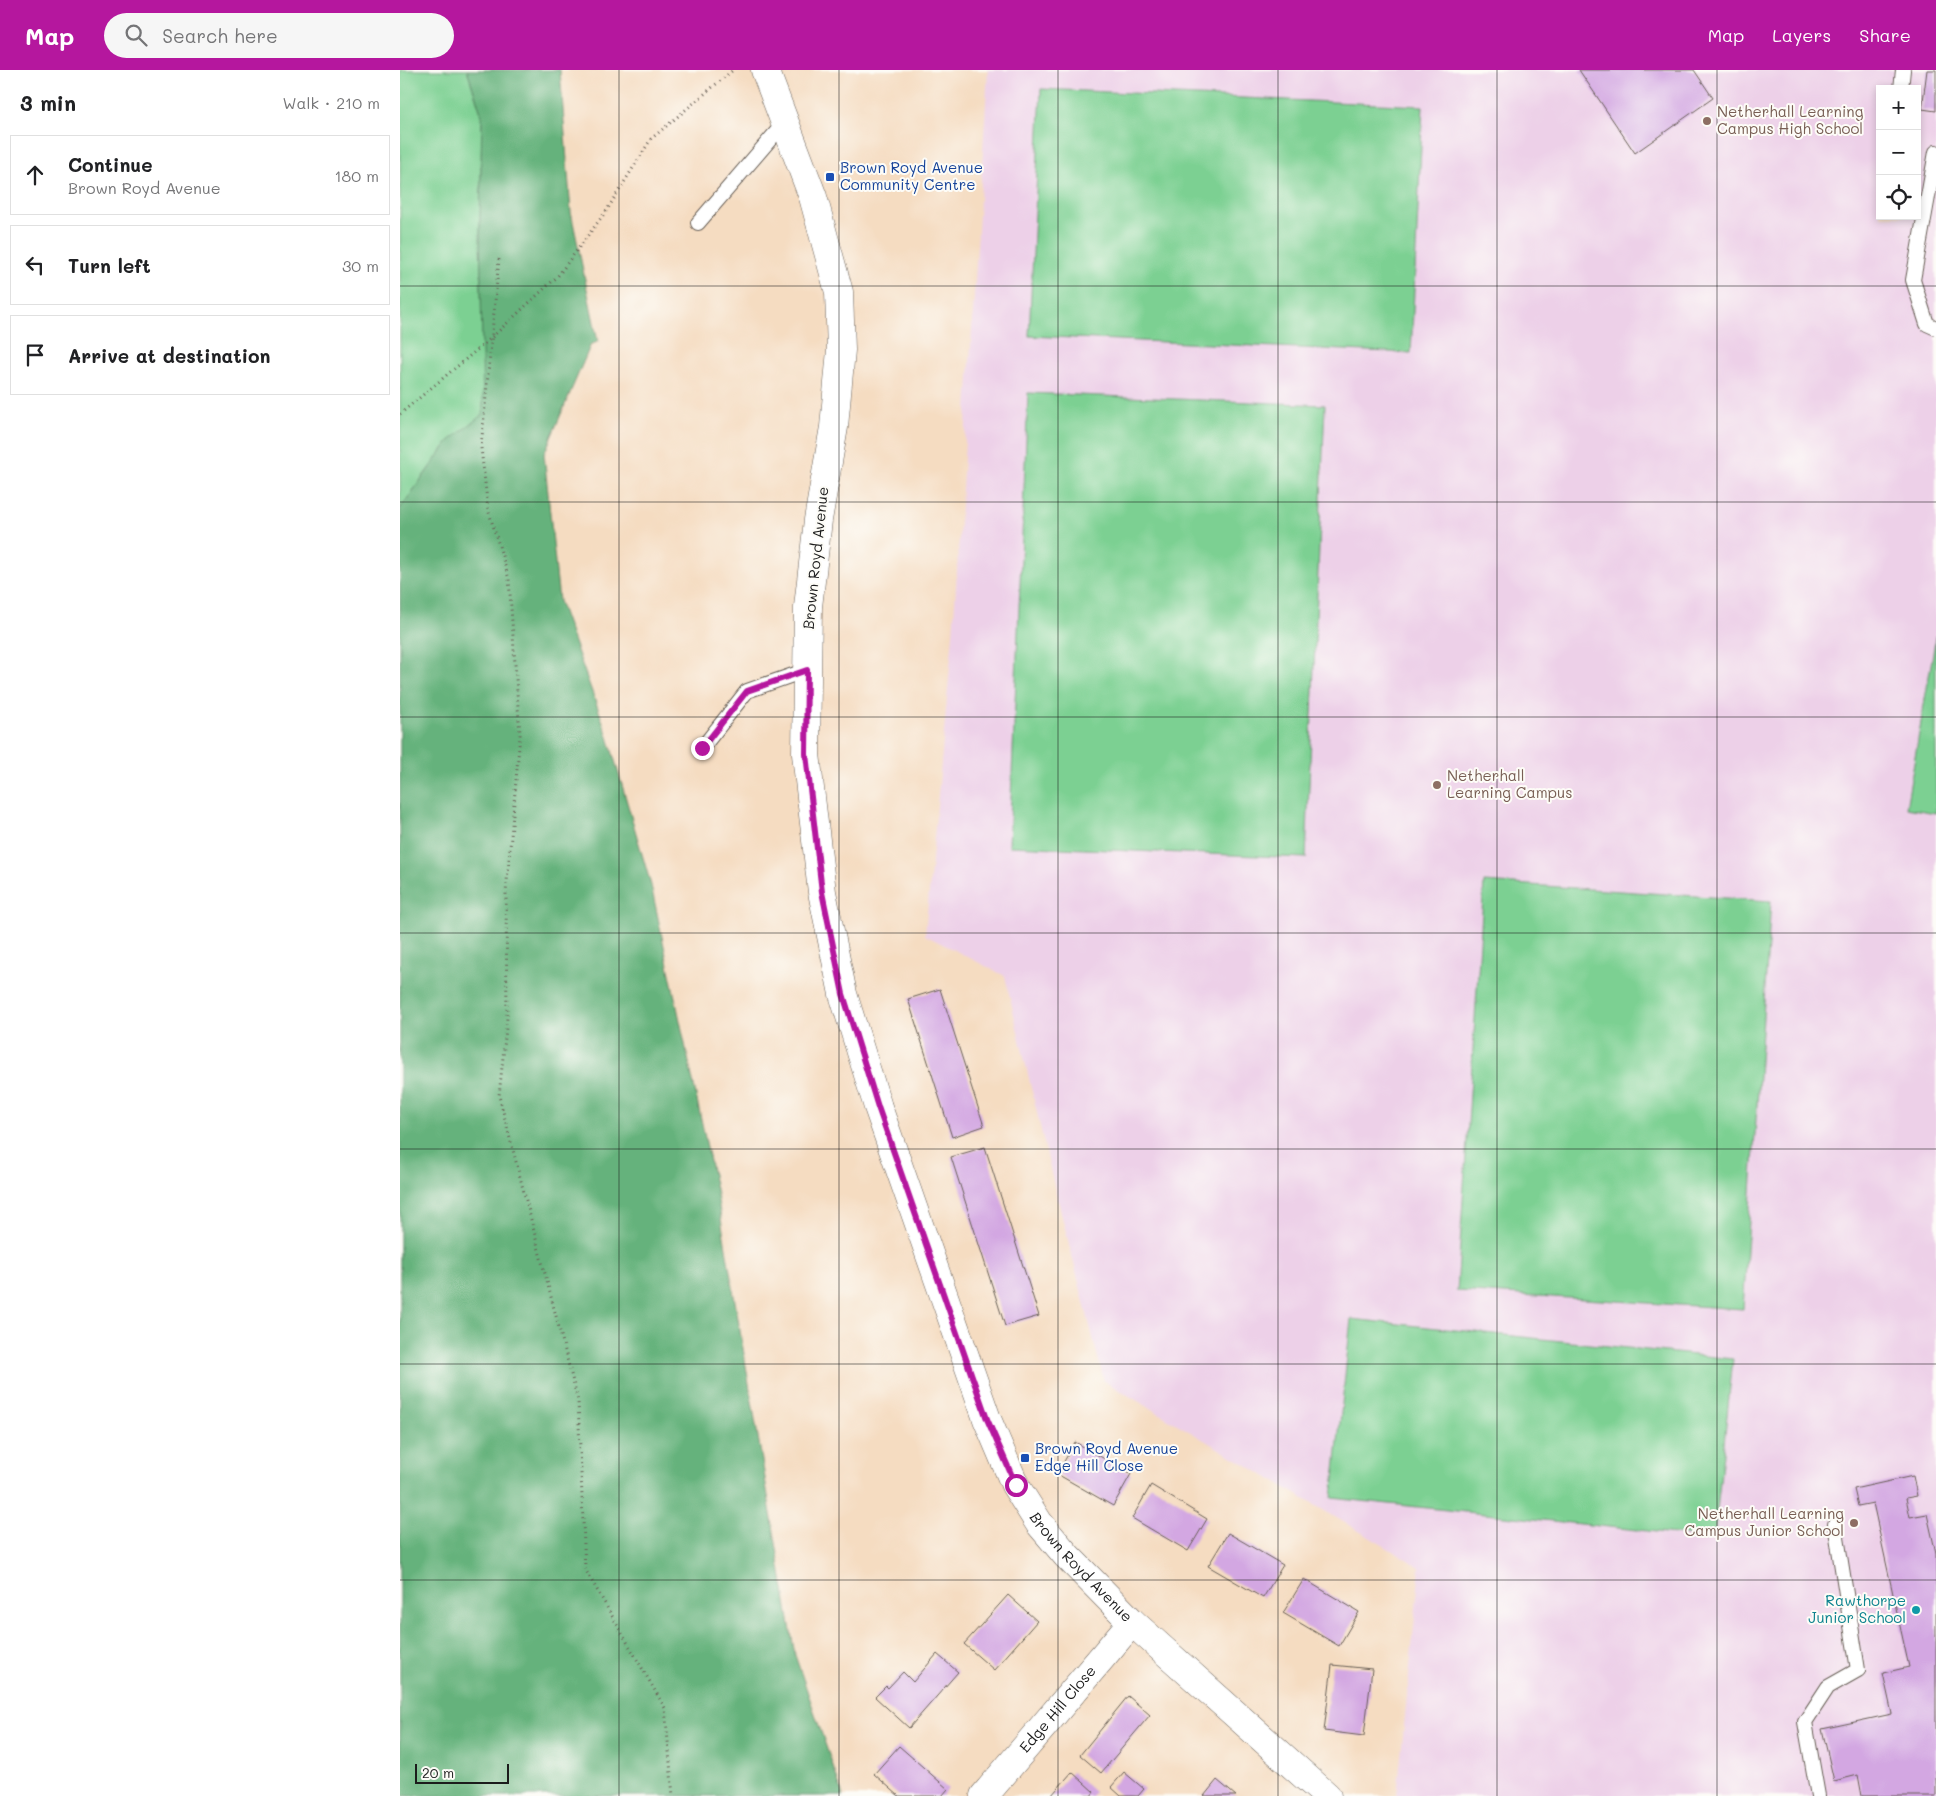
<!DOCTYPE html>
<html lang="en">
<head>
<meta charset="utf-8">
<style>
  :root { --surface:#fff; --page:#f6f6f6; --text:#202124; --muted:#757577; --line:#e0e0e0; --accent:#b5179e }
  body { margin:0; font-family:Mali,sans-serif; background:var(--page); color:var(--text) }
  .controls { position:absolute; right:15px; top:15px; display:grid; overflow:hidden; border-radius:0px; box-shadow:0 2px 8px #0003 }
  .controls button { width:45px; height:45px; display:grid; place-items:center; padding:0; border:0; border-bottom:1px solid var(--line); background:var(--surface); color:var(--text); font:25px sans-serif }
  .scale { position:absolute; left:15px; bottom:12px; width:94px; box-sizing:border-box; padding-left:5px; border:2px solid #1c1c1c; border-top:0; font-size:14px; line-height:18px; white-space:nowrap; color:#1c1c1c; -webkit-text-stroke:4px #fdfcf7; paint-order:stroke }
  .stop { position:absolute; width:15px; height:15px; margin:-11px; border:4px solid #b5179e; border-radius:50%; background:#fff }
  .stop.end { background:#b5179e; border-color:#fff; box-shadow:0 1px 5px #0008 }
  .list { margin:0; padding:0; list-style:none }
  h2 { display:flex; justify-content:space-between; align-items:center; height:65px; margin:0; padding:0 20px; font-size:21px }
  h2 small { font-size:16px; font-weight:400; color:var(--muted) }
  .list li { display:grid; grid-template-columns:32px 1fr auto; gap:15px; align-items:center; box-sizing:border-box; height:80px; margin:0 10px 10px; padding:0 10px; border:1px solid var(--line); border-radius:0px }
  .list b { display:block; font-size:19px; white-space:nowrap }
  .list p { margin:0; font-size:16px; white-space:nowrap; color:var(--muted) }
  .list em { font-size:16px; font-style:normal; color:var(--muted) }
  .icon { flex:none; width:28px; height:28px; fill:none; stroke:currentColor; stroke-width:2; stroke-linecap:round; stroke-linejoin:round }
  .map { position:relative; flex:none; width:1536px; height:1726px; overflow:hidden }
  header { display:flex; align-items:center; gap:30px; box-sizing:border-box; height:70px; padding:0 25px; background:var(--accent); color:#fff }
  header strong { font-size:24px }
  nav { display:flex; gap:28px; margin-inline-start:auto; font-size:18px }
  .search { width:350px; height:45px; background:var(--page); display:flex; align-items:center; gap:12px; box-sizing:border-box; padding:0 18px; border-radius:28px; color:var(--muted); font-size:19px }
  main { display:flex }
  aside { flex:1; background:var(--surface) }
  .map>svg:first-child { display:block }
  .built { fill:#edd0e8; fill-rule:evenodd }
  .green { fill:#7cd092; stroke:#4c7657 }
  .forest { fill:#65b27c; stroke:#40674c }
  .building { fill:#d3a7e2 }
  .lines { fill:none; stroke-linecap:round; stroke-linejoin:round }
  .lane-casing { stroke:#685f56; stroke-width:16 }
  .street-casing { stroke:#685f56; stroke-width:29 }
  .path { stroke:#685f56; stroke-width:3; stroke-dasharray:1 4; stroke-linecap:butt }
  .lane { stroke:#fff; stroke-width:14 }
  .street { stroke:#fff; stroke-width:28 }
  .route { stroke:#b5179e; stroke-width:6 }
  .grid { fill:none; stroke:#1c1c1c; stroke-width:1; stroke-opacity:0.55 }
  .education-dot { fill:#8d6e63; stroke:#fdfcf7; stroke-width:2 }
  .transit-dot { fill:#1a4fb4; stroke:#fdfcf7; stroke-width:2 }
  .culture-dot { fill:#0f9aa8; stroke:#fdfcf7; stroke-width:2 }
  .labels { text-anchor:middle; stroke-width:4; stroke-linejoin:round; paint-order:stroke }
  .education-label { font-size:15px; fill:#785e54; stroke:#fdfcf7; text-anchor:start }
  .transit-label { font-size:15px; fill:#164399; stroke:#fdfcf7; text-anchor:start }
  .street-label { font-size:15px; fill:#1c1c1c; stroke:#fdfcf7 }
  .culture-label { font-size:15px; fill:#0d838f; stroke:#fdfcf7; text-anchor:end }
</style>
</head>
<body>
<header>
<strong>Map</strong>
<div class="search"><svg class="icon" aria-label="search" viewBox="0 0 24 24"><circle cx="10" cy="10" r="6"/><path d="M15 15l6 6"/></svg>Search here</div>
<nav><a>Map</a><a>Layers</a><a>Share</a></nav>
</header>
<main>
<aside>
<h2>3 min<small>Walk · 210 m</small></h2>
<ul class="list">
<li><svg class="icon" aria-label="ahead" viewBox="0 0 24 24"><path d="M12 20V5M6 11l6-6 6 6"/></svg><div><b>Continue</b><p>Brown Royd Avenue</p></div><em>180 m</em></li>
<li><svg class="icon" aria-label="left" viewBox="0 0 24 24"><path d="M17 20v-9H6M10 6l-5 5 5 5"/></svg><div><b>Turn left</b></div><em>30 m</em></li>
<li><svg class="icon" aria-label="arrive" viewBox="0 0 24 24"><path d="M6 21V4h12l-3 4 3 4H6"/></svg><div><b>Arrive at destination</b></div></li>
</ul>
</aside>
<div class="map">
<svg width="1536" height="1726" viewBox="0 0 1536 1726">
  <rect width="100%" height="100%" fill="#fdfcf7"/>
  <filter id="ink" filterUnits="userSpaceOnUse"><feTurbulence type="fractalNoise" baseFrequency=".02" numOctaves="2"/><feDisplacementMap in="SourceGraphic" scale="10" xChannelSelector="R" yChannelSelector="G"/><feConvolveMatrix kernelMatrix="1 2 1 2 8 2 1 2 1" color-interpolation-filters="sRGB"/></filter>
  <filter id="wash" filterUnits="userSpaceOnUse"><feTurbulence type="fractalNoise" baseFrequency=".0096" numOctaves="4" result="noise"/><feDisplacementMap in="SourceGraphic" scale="20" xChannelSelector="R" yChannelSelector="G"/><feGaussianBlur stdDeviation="1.12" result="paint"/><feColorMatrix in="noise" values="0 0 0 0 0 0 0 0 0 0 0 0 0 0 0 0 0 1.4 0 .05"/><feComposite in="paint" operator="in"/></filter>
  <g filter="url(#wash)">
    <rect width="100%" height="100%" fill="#f5dcc1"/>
    <!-- built -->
    <path class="built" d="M588,0h948v1726h-539l23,-229 -316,-186 -52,-204 -47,-201 -80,-41 28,-300zM1480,19h37v127h-37z"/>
    <!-- green -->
    <path class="green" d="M0,0h67l15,46 -2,118 4,183 -36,25 -48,67z
      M641,19l382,17 -12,247 -382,-17z
      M628,323l297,12 -19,453 -297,-12z
      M1536,566v177l-30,-5z
      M1084,812l287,19 -28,408 -286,-18z
      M951,1249l382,40 -19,179 -382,-40z"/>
    <!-- forest -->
    <path class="forest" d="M67,0h93l11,142 27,130 -7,2 -47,110 15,147 48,132 44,152 65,304 79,466 48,141h-443v-1287l48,-67 35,-28 -3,-193 2,-105z"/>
    <g id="blocks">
      <!-- building -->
      <path class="building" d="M1179,0h115l19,28 -78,55z
        M1527,0h9v41l-14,-2z
        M540,919l44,137 -32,11 -44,-138z
        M585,1077l54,169 -34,10 -54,-169z
        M675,1372l56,32 -18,32 -56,-32z
        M1513,1406l4,20 -11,2 4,19 17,-3 9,40v242h-74l-4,-21 -24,6 -12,-52 70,-15 -9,-41 26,-6 -36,-164 -15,3 -4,-17z
        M751,1415l56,34 -19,32 -56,-33z
        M828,1463l55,32 -20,33 -55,-32z
        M904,1509l55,33 -20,34 -56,-33z
        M608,1525l29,26 -43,49 -30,-26z
        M537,1584l21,18 -49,56 -34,-31 11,-11 2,2 15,-16 10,10z
        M932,1595l40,4 -8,67 -40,-5z
        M728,1626l22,19 -49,58 -21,-18z
        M499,1676l49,43 -6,7h-43l-25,-22z
        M672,1702l22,20 -3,4h-40z
        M724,1702l20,17 -6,7h-17l-10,-9z
        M817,1710l19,16h-32z"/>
    </g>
  </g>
  <g filter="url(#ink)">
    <use href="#blocks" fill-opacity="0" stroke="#685f56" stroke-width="1"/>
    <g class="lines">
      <!-- lane casing -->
      <g class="lane-casing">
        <path id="lane" d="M1501,19l2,-19
          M1536,82l-23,128 14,44 9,4
          M298,153l87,-101
          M302,678l45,-57 60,-21
          M1418,1726l-13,-74 23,-35 30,-17 -23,-146"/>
      </g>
      <!-- street casing -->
      <g class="street-casing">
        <g id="street">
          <path id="s1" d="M365,0l48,127 26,95 2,58 -7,77 -16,93 -10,87 -2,147 16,138 21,102 35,113 109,312 28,66 24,38 28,33 65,66 195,174"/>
          <path id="s2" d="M584,1726l148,-174"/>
        </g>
      </g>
      <!-- path -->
      <path class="path" d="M99,189l-18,189 7,61 21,70 11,156 -14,158 1,125 -8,78 79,305 7,168 80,139 8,88
        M0,344l90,-75 67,-62 50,-67 44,-71 82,-69"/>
      <!-- lane -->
      <use href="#lane" class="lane"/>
      <!-- street -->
      <use href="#street" class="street"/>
    </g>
  </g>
  <g class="lines" filter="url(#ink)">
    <!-- route -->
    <path class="route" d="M302,678l45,-57 60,-21 -1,84 16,138 21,102 35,113 109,312 29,66"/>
  </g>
  <!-- grid -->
  <path class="grid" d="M219,0v1726M439,0v1726M658,0v1726M878,0v1726M1097,0v1726M1317,0v1726M0,216h1536M0,432h1536M0,647h1536M0,863h1536M0,1079h1536M0,1294h1536M0,1510h1536"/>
  <!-- markers -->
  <g class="education-dot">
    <circle cx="1307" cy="51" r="5"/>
    <circle cx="1037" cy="715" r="5"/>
    <circle cx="1454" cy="1453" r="5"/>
  </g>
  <g class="transit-dot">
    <rect x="425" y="102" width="10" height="10" rx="2.5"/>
    <rect x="620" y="1383" width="10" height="10" rx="2.5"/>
  </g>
  <circle class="culture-dot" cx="1516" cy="1540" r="5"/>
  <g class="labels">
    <!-- education labels -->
    <g class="education-label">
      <text x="1317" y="47">Netherhall Learning<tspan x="1317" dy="17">Campus High School</tspan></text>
      <text x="1047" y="711">Netherhall<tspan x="1047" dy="17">Learning Campus</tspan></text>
      <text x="1444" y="1449" text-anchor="end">Netherhall Learning<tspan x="1444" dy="17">Campus Junior School</tspan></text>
    </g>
    <!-- transit labels -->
    <g class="transit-label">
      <text x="440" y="103">Brown Royd Avenue<tspan x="440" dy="17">Community Centre</tspan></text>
      <text x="635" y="1384">Brown Royd Avenue<tspan x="635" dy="17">Edge Hill Close</tspan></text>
    </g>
    <!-- street labels -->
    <g class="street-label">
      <text transform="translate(416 488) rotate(-84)" y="5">Brown Royd Avenue</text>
      <text dy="5" stroke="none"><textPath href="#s1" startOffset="1568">Brown Royd Avenue</textPath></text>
      <text dy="5" stroke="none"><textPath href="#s2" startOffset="114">Edge Hill Close</textPath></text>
    </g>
    <!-- culture labels -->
    <g class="culture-label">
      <text x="1506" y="1536">Rawthorpe<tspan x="1506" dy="17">Junior School</tspan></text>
    </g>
  </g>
</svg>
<div class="controls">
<button>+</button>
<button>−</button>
<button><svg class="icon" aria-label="locate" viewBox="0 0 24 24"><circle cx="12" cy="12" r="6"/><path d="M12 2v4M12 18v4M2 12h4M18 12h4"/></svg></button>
</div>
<div class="scale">20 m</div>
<div class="stop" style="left:616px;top:1415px"></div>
<div class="stop end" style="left:302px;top:678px"></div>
</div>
</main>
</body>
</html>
